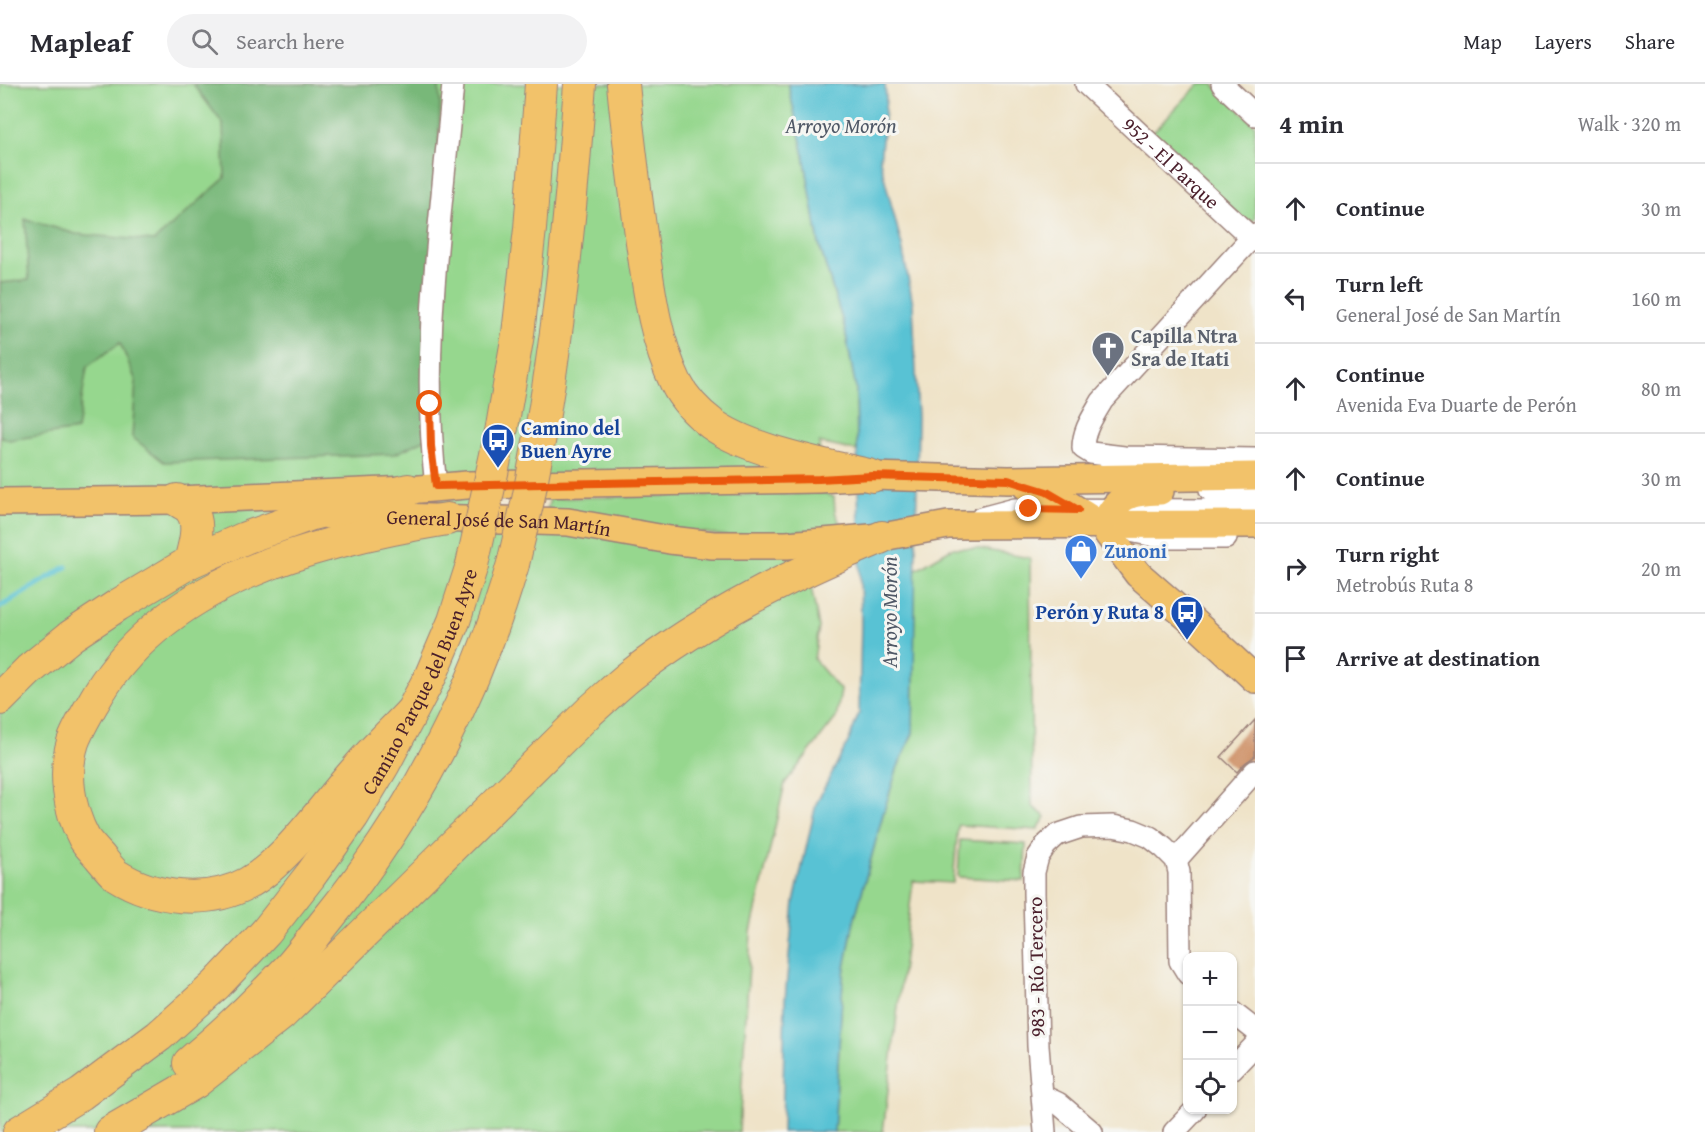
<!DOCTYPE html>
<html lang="en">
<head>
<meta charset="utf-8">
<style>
  :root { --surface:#fff; --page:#f2f2f3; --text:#2b2b33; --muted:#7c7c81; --line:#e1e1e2 }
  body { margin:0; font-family:"Gentium Book Plus",serif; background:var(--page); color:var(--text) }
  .controls { position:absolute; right:18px; bottom:18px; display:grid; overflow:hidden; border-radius:12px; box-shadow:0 2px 4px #0004 }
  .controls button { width:54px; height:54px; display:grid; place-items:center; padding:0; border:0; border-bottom:2px solid var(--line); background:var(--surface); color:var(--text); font:30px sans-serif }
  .stop { position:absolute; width:18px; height:18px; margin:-14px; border:4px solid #ea580c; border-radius:50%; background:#fff }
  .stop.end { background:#ea580c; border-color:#fff; box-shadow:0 2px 6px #0008 }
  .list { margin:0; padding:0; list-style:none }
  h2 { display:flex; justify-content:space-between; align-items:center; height:78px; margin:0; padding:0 24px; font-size:26px }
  h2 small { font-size:20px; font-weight:400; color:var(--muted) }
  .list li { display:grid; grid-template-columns:39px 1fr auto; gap:18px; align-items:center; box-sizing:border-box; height:90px; padding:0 24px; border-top:2px solid var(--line) }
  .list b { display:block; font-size:22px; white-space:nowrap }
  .list p { margin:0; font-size:20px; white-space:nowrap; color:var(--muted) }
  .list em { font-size:20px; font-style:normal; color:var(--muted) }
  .icon { flex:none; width:33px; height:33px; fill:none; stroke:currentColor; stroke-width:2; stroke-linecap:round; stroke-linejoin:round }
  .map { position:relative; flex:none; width:1255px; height:1048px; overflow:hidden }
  header { display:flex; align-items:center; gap:36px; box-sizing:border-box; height:84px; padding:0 30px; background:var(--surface); border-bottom:2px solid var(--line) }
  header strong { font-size:28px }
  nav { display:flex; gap:33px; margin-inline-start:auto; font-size:21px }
  .search { width:420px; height:54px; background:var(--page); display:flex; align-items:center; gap:15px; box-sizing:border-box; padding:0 21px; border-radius:33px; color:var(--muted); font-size:22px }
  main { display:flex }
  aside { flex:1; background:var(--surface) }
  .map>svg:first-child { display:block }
  .green { fill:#96d78e; stroke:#707b5c; stroke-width:1.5 }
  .forest { fill:#78b879; stroke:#616c52; stroke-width:1.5 }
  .water { fill:#58c2d4; stroke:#517080; stroke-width:1.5 }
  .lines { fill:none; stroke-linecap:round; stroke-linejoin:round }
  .stream { stroke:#58c2d4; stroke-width:5 }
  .building { fill:#d19972 }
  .minor-casing { stroke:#9c817a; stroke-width:24 }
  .major-casing { stroke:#9c817a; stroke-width:30 }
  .highway-casing { stroke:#9c817a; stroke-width:34 }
  .minor { stroke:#fff; stroke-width:21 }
  .major { stroke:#f2c26a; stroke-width:27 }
  .highway { stroke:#f2c26a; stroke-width:32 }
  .highway-bridge-casing { stroke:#9c817a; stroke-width:34; stroke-linecap:butt }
  .highway-bridge { stroke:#f2c26a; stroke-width:32 }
  .route { stroke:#ea580c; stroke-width:8 }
  .labels { text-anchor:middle; stroke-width:6; stroke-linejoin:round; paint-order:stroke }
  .street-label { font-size:20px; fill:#4a1f2b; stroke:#f6f6f2 }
  .worship-label { font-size:20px; font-weight:bold; fill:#5b616d; stroke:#f6f6f2; text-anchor:start }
  .transit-label { font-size:20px; font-weight:bold; fill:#164399; stroke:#f6f6f2; text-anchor:start }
  .shop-label { font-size:20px; font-weight:bold; fill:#366cbe; stroke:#f6f6f2; text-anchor:start }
  .water-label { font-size:21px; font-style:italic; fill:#4f5866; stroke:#f6f6f2 }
</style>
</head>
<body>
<header>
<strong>Mapleaf</strong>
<div class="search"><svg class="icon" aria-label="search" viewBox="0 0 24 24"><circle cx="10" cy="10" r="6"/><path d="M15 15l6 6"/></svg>Search here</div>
<nav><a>Map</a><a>Layers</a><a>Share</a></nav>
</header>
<main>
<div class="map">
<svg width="1255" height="1048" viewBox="0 0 1255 1048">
  <rect width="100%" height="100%" fill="#f6f6f2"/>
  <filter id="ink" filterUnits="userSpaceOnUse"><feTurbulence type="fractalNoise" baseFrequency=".0167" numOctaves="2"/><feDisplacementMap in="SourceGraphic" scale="12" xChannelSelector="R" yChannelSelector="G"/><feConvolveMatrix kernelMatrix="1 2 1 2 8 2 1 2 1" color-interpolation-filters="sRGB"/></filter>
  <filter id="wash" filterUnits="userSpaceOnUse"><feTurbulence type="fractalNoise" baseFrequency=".008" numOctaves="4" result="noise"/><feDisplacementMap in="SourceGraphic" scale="24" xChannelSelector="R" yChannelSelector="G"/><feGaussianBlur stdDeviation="1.35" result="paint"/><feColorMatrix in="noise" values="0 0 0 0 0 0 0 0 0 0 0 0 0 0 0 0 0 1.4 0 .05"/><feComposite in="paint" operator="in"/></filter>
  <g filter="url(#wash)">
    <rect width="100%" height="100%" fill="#efe3c8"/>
    <!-- green -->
    <path class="green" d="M0,0h788l16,71 15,89 26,85 11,60 1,62 -38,-8 2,21 -638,37 129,13 507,29 -7,49 7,35 -5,32 27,32 -5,27 -51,65 -34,149 -12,200h-739z
      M1199,0h14l42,41v94l-8,7 -96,-92z
      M824,409l10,4 1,15 5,11 -2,6 -111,7 -180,-25 3,-13z
      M474,413l-3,14 -72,-8z
      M952,464h24l54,10 2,248 14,11 -9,13 -79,-5 -5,58 -40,-2 -30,251h-49l9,-153 10,-54 30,-111 14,-45 16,-36 2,-163z
      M960,756l66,4 -2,37 -66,-4z"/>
    <!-- forest -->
    <path class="forest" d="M193,0h246l1,19 -7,256 1,76 -39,19 -231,8 -32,-25 4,-56 -16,-38 -33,24 -10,63 -68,10 -9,-4v-153l29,-3 -4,-61 51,15 78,7 71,-63 -2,-54z"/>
    <!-- water -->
    <path class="water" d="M788,0h97l1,15 -6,62 22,85 11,58 5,114 -5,315 -16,36 -14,45 -30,111 -10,54 -9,153h-52l3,-132 9,-98 22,-98 33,-64 10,-27 2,-91 -5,-233 -11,-60 -26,-85 -15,-89z"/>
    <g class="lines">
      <!-- stream -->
      <path class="stream" d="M0,523l66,-40"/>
    </g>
    <g id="blocks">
      <!-- building -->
      <path class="building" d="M1255,636v36l-10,7 -8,9 -16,-15z"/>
    </g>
  </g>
  <g filter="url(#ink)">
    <use href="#blocks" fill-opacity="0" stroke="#9c817a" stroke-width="1.5"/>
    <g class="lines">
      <!-- minor casing -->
      <g class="minor-casing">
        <g id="minor">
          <path id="s1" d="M1086,0l169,157"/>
          <path d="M1222,0l33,31"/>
          <path d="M1255,150l-153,167c-9,16 -19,29 -19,47l8,5 33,4 131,2"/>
          <path d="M436,402c-16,-134 5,-268 17,-402"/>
          <path d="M1210,406l44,3"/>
          <path d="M981,434l34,-9h14l175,1 51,-6"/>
          <path d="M1135,448l29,6h62"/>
          <path d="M1176,776l79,-89"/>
          <path d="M1232,928l23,18"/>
          <path d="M1232,985l23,-24"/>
          <path d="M1043,1012l15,7 34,29"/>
          <path d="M1045,1048l-7,-86 -4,-153v-21l4,-15 8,-12 11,-10 24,-8 32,-1 20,4 17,7 14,11 12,12 3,12 1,89 8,13"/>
          <path d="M1174,1048l21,-22"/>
        </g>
      </g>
      <!-- major casing -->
      <g class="major-casing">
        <g id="major">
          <path d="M1026,402l27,9 49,31 36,48 62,54 55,51"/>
          <path d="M0,418l177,-2 231,-10 59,-5 352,-6 53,-3 136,4 247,-4"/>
          <path id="s2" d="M328,431l240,7 102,18 43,5h74l95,-8 66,-12 307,-1"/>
          <path d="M1102,442c18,-30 23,-34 58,-35"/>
        </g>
      </g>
      <!-- highway casing -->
      <g class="highway-casing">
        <g id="highway">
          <path d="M623,0c5,53 12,106 19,158 7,48 13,98 34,141 8,16 23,31 36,41 39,28 114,41 160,52"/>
          <path d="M502,343l16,-93 12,-105 11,-145"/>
          <path d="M541,347c20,-114 31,-231 39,-347"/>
          <path d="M177,416c4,3 10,5 13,9 12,14 4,37 0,53"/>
          <path d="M0,615l29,-29 42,-34 47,-31 72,-43 55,-24 67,-24 96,-24"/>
          <path d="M410,629c-18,19 -37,37 -54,57 -23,26 -43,54 -67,79 -13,13 -25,25 -41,34 -40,22 -94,16 -132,-8 -6,-5 -11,-12 -16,-18 -5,-6 -12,-12 -16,-19 -15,-28 -21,-65 -11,-96 5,-13 13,-27 20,-39 67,-123 226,-163 354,-184"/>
          <path d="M189,979c34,-29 68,-61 99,-94 14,-15 26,-33 39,-49 85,-105 149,-227 186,-356"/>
          <path id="s3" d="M19,1048l62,-38 78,-58 57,-51 50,-53 44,-56 43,-60 31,-52 47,-89 23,-54 18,-56"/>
          <path d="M110,1048l86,-50 85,-67 309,-304c14,-12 27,-25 41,-36 76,-59 162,-101 251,-138"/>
        </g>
      </g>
      <!-- minor -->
      <use href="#minor" class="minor"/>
      <!-- major -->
      <use href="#major" class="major"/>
      <!-- highway -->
      <use href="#highway" class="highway"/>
      <!-- highway-bridge casing -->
      <g class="highway-bridge-casing">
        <path id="highway-bridge" d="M513,480l15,-64 13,-69
          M472,481l30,-138"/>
      </g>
      <!-- highway-bridge -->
      <use href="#highway-bridge" class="highway-bridge"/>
    </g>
  </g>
  <g class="lines" filter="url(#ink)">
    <!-- route -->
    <path class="route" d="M430,320l1,42 5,40 383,-7 53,-3 136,4 39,12 31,18 -49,-1"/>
  </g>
  <!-- icons -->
  <defs>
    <g id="church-pin" transform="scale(1.725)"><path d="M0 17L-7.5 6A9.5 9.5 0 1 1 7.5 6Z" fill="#6b7280" stroke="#f6f6f2"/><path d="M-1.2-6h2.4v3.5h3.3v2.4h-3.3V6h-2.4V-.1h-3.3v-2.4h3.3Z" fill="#fff"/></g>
    <g id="bus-pin" transform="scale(1.725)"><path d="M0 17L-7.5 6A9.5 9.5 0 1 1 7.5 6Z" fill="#1a4fb4" stroke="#f6f6f2"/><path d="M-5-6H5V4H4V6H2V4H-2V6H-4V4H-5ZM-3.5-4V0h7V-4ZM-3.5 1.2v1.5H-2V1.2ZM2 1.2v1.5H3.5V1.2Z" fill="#fff"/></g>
    <g id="shop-pin" transform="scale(1.725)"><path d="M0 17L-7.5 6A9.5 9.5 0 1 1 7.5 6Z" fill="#3f7fe0" stroke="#f6f6f2"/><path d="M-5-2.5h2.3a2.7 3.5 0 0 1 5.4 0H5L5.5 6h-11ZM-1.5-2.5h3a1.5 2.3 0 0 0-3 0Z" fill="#fff"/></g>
  </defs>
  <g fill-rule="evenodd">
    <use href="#church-pin" x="1108" y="264"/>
    <use href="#bus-pin" x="498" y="356"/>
    <use href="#shop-pin" x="1081" y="467"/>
    <use href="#bus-pin" x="1187" y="528"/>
  </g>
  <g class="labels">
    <!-- street labels -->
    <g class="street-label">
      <text dy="7" stroke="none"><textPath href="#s1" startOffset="116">952 - El Parque</textPath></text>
      <text dy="7" stroke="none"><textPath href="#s2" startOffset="171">General José de San Martín</textPath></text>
      <text dy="7" stroke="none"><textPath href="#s3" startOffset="615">Camino Parque del Buen Ayre</textPath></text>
      <text transform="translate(1036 883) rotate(-91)" y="7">983 - Río Tercero</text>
    </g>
    <!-- worship labels -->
    <g class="worship-label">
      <text x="1131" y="259">Capilla Ntra<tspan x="1131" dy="23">Sra de Itati</tspan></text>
    </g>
    <!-- transit labels -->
    <g class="transit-label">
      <text x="521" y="351">Camino del<tspan x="521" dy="23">Buen Ayre</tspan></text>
      <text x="1164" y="535" text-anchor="end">Perón y Ruta 8</text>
    </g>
    <!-- shop labels -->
    <g class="shop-label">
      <text x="1104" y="474">Zunoni</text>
    </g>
    <!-- water labels -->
    <g class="water-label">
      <text x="841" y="49">Arroyo Morón</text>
      <text transform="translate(890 528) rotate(-90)" y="7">Arroyo Morón</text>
    </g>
  </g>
</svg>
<div class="controls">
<button>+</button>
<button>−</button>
<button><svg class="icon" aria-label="locate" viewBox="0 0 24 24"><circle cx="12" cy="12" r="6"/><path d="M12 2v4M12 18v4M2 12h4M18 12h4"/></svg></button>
</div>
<div class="stop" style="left:430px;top:320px"></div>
<div class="stop end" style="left:1029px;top:425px"></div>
</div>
<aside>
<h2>4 min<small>Walk · 320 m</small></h2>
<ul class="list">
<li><svg class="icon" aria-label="ahead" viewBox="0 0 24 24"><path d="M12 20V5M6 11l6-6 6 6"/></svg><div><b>Continue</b></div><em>30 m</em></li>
<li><svg class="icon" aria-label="left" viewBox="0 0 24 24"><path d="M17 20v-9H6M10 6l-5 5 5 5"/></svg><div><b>Turn left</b><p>General José de San Martín</p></div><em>160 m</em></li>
<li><svg class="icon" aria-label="ahead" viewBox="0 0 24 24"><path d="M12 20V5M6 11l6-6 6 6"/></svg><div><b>Continue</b><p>Avenida Eva Duarte de Perón</p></div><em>80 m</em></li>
<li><svg class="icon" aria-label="ahead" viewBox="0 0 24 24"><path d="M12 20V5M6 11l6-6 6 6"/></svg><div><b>Continue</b></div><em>30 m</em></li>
<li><svg class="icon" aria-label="right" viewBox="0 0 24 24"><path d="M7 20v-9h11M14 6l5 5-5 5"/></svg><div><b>Turn right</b><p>Metrobús Ruta 8</p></div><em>20 m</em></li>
<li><svg class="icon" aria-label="arrive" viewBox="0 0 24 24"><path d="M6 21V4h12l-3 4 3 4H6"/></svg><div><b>Arrive at destination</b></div></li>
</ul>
</aside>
</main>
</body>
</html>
